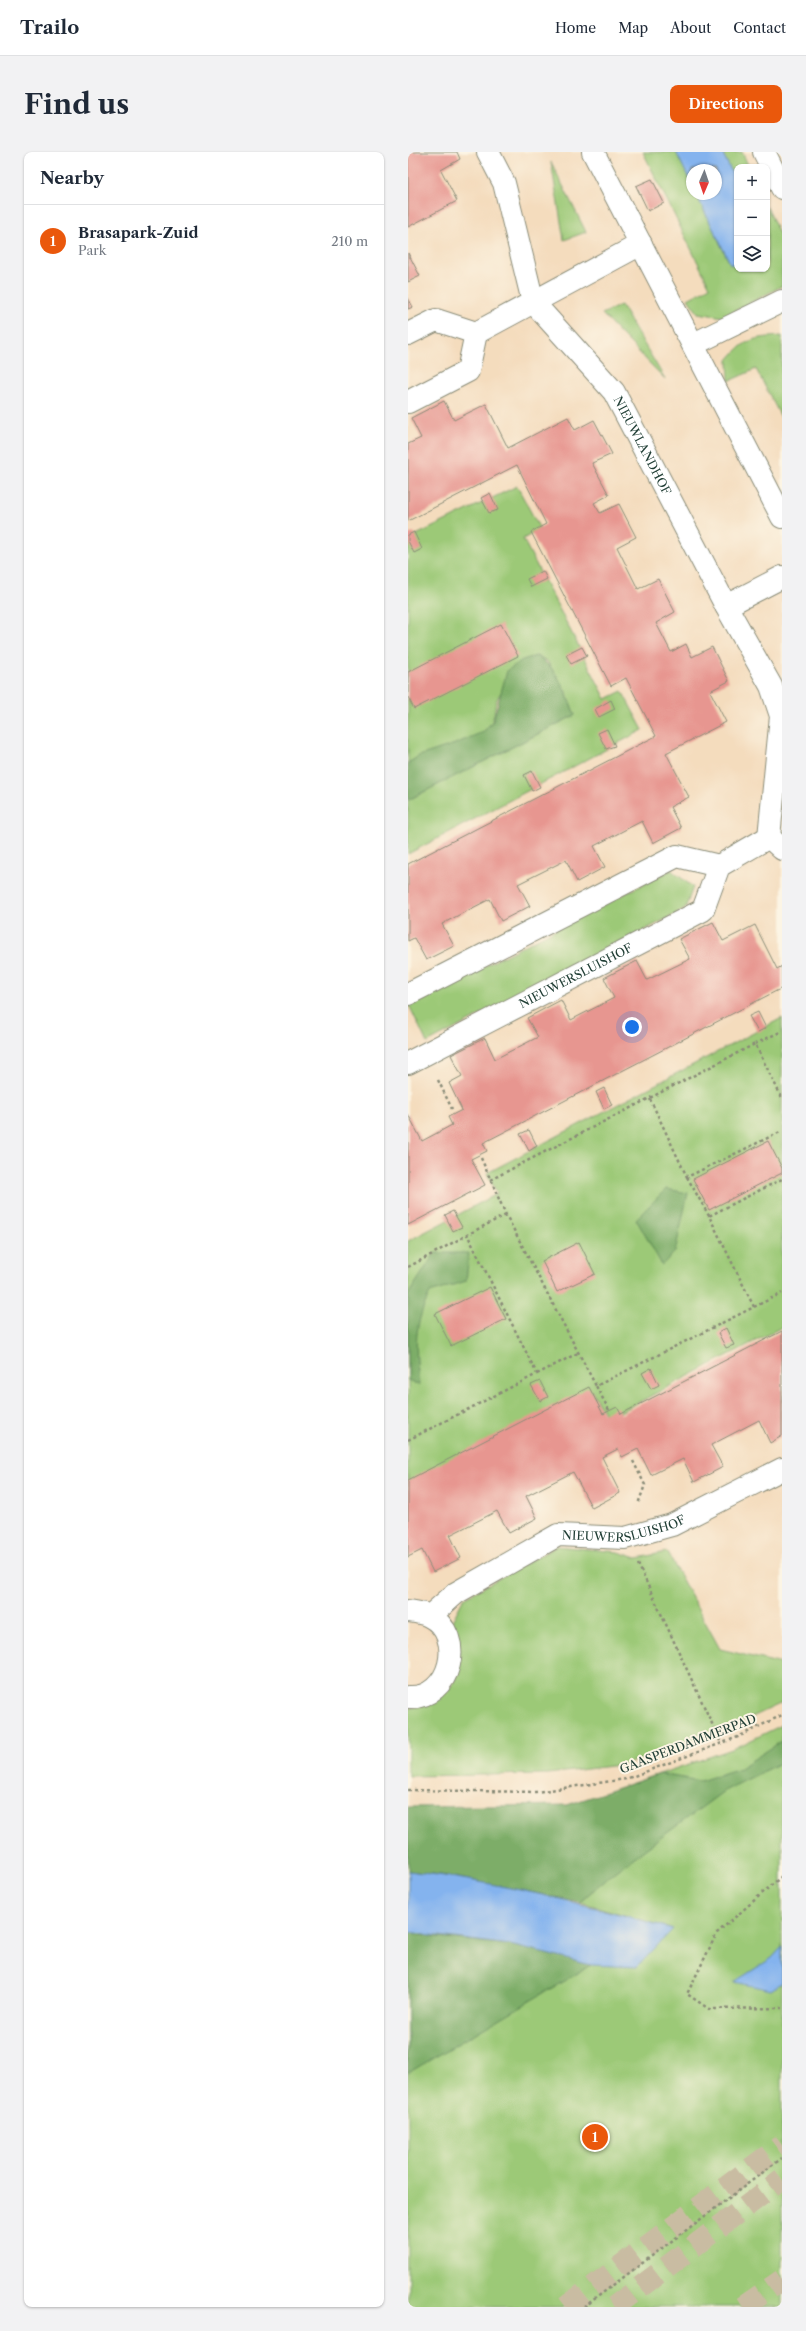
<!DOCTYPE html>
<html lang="en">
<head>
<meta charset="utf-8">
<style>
  :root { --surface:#fff; --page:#f2f2f3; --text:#1f2937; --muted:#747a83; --line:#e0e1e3; --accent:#ea580c }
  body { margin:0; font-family:"Libre Caslon Text",serif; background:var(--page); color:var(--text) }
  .controls { position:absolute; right:12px; top:12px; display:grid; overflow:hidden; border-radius:8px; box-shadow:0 1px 3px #0004 }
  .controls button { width:36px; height:36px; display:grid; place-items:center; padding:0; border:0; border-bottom:1px solid var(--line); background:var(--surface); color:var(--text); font:20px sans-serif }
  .compass { position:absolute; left:278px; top:12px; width:36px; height:36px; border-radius:50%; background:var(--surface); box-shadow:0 1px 3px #0004; rotate:182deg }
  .you { position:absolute; left:224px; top:875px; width:14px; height:14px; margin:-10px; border:3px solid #fff; border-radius:50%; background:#1a73e8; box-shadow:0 0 0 6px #1a73e833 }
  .badge { display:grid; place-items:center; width:26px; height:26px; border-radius:50%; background:var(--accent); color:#fff; font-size:13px; font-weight:700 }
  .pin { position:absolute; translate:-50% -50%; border:2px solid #fff; box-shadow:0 1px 4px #0006 }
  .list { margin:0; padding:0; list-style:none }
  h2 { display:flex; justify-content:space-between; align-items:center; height:52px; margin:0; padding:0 16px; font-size:17px }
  h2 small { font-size:13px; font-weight:400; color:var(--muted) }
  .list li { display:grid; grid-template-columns:26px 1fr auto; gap:12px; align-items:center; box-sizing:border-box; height:72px; padding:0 16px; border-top:1px solid var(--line) }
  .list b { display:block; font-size:15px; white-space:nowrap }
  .list p { margin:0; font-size:13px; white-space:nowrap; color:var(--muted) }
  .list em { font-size:13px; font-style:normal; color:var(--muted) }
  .icon { flex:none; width:22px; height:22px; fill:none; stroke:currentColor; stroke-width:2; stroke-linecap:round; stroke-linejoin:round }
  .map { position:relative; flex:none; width:374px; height:2155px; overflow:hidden; border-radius:8px }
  header { display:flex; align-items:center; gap:24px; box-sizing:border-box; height:56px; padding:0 20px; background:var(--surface); border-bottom:1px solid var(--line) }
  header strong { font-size:19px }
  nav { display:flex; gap:22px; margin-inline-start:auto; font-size:14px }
  .intro { display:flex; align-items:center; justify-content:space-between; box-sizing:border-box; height:96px; padding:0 24px }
  h1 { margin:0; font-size:28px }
  .button { padding:10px 18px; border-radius:8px; background:var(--accent); color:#fff; font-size:14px; font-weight:700 }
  main { display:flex; gap:24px; padding:0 24px }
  aside { flex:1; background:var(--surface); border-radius:8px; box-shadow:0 1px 3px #0004 }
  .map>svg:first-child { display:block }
  .green { fill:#9cc977; stroke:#5e8356 }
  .forest { fill:#7dad68; stroke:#4e754e }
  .water { fill:#84b3ee; stroke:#527891 }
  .building { fill:#e79690 }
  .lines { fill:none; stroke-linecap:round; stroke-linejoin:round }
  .motorway-tunnel { stroke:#c9bca2; stroke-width:22; stroke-dasharray:22 11; stroke-linecap:butt }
  .minor-casing { stroke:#8a8c78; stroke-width:24 }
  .path { stroke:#8a8c78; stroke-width:2.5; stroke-dasharray:3 3; stroke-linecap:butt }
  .minor { stroke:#fff; stroke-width:22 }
  .labels { text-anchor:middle; stroke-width:4; stroke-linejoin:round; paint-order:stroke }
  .street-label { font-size:12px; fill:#1f3d34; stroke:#fcf5e5 }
</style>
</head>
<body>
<header>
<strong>Trailo</strong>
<nav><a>Home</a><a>Map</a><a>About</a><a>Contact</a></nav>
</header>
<div class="intro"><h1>Find us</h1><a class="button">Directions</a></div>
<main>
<aside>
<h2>Nearby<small></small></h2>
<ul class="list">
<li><span class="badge">1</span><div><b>Brasapark-Zuid</b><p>Park</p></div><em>210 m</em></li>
</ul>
</aside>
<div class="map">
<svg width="374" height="2155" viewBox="0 0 374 2155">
  <rect width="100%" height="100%" fill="#fcf5e5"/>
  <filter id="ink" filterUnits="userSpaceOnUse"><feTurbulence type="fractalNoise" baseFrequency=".025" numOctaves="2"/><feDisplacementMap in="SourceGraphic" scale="8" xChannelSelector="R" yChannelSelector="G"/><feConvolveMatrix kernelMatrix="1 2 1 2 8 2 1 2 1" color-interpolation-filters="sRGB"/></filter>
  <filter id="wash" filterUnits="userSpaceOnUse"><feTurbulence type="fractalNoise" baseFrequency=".012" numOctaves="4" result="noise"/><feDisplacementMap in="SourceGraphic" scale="16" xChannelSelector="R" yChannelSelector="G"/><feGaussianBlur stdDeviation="0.9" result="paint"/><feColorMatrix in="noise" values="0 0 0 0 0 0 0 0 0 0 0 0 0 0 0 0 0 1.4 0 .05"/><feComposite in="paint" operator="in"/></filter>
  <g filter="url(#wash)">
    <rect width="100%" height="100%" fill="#f4dcbd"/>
    <!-- green -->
    <path class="green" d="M235,0h33l16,33v9h4l34,70 7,-2v7h30v-62l15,33v46l-59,31 -25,-4 -10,-14 22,-12z
      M314,0h20l7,15h-12v16z
      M143,10l35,70 -22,8z
      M213,153l44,74 -63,-65z
      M374,184v83l-26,-50 -27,12 -1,-21c18,-22 26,-22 54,-24z
      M109,334l23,43 -17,10 83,160 16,-8 21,39 -235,124v-54l167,-85 -10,-25 -18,-29 -11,-5c-12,12 -26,24 -36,38 -9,12 -1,25 -16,37 -19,16 -54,17 -76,32v-224z
      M263,718l22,17 -8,22 -258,134 -18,-38z
      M374,866v309l-175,92 -15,-28 -184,96v-246l89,-47 -10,-21z
      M149,1394l61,6 19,6 30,-6 53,97 62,15v39l-100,47 -63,15 -71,9 -140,2v-68c9,0 15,-3 24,-7 36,-17 27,-47 19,-78l13,-25z
      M374,1573v582h-374v-375l102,13 163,-16 -93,-27 29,-26 4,-86 122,-42z"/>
    <!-- forest -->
    <path class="forest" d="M128,504c21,10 30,37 39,59l-167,85v-37l11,-7 36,-12 28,-12 10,-11 14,-50 15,-11z
      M258,1037l22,4 -13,59 -13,13 -26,-46z
      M27,1101h34l-3,28 -36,12c-18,36 -14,53 -11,92l-11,-5v-85z
      M374,1589v21l-58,29 -115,85 -29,26 -131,-26 -41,-5v-64l159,-2 93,-31 40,7 40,-13z
      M0,1782l102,11 81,20 -183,108z"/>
    <!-- water -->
    <path class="water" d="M268,0h46l15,31v79l-6,3 -35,-71h20v-24h-24v15z
      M0,1719c90,11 178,33 265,58l-36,38 -46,-2 -81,-20 -102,-13z
      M374,1795v36l-11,7 -37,-8 38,-24z"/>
    <g id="blocks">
      <!-- building -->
      <path class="building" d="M0,0h49l3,7 -19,11 16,31 -49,26z
        M244,27l12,24 -16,8 -12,-25z
        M0,101l12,23 -12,6z
        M0,146l5,9 -5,2z
        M36,249l10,19 32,-16 22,44 60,-31 7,13 19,-10 18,34 -20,9 17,32 -15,8 6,10 19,-9 17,33 -19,10 21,42 20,-10 17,33 -19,11 15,29 15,-8 6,13 20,-10 17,34 -19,10 16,31 -60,31 23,44 -19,10 11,21 -28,15 -11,-22 -48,25 11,21 -28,15 -11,-22 -48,24 12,22 -29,15 -11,-22 -31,16 -17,9 12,22 -28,14 -12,-22 -6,3v-77l248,-128 -30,-58 -15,8 -80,-154 15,-8 -29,-59 -109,56v-77l13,-6 -10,-20z
        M82,341l8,17 -9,3 -8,-15z
        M6,380l8,17 -8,4 -6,-12v-6z
        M135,419l4,8 -16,8 -4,-8z
        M93,472l17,32 -104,53 -6,-12v-25z
        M174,495l5,9 -16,8 -5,-9z
        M203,548l4,9 -16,8 -4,-8z
        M199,577l8,17 -9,3 -8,-16z
        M124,619l8,16 -8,4 -8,-16z
        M305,770l10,19 32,-16 22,44 5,-3v22l-299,155 4,8 -16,8 14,26 -77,40v-111l14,27 30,-16 -4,-8 14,-7 -13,-27 13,-7 -11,-21 34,-17 10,21 43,-22 -11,-19 34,-18 10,20 43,-22 -10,-20 33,-17 10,19 43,-21 -11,-20z
        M350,860l8,16 -8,4 -9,-16z
        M196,936l8,17 -8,4 -8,-17z
        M121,978l8,16 -8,5 -9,-17z
        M360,989l14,27v5l-73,37 -16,-31z
        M45,1059l9,16 -9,4 -8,-16z
        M171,1090l16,32 -38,18 -15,-31z
        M82,1135l16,32 -55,27 -16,-32z
        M318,1176l8,17 -8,3 -8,-15z
        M374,1179v105l-12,7 -11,-23 -48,25 12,22 -29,15 -11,-23 -32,16 -13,-26 -16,8 -4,-8 -16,8 18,36 -28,15 -19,-36 -47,24 11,22 -28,15 -12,-22 -47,24 11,23 -28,14 -11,-22 -14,7v-77l181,-93 14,27 14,-7 4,7z
        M243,1216l8,17 -8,4 -9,-16z
        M132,1229l8,16 -8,4 -9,-16z"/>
    </g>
  </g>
  <g filter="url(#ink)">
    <use href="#blocks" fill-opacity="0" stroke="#8a8c78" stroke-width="1"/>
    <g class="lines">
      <!-- motorway-tunnel -->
      <path class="motorway-tunnel" d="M158,2155l216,-162
        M206,2155l168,-128
        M335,2155l39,-27"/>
      <!-- minor casing -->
      <g class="minor-casing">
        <g id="minor">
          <path id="s1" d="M80,0l16,31 29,119 81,90 112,214 45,80 10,30 -12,121"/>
          <path d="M185,0l189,365"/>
          <path d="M356,0l18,36"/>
          <path d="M0,182l28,-14 40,13 165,-89"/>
          <path d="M286,192l88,-43"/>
          <path d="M0,250l60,-31 8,-38"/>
          <path d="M318,454l56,-29"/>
          <path d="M0,842l269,-138 42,10"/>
          <path id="s2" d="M0,911l295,-153 16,-44 50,-29 13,12"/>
          <path d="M0,1459c6,1 15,2 21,5 38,19 22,84 -21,81"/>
          <path id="s3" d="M22,1464l26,-23 102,-58 67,3 47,-13 110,-56"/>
        </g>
      </g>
      <!-- path -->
      <path class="path" d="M347,892l27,-13
        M30,928l14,29
        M242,947l37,78 95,-46
        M73,1006l25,57 90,171
        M279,1025l22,39
        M82,1028l265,-136 27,54
        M0,1115c33,-17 64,-36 98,-52
        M346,1155l28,-14
        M129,1222l41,-21
        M201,1258l-13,-24 158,-79 -45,-91 73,-37
        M0,1288l129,-66 -70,-140
        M225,1309l12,24 -7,19
        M230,1412l83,179
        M0,1638l128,2 90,-13 112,-42 44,-22
        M374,1724l-65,57 -30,61 22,15 73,-1
        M176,2155l198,-149"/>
      <!-- minor -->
      <use href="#minor" class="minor"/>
    </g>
  </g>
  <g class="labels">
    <!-- street labels -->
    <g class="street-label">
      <text dy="4" stroke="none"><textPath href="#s1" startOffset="339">NIEUWLANDHOF</textPath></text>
      <text dy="4" stroke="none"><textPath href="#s2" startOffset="189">NIEUWERSLUISHOF</textPath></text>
      <text dy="4" stroke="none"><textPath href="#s3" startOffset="219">NIEUWERSLUISHOF</textPath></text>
      <text transform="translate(280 1592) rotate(-21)" y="4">GAASPERDAMMERPAD</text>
    </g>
  </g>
</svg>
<div class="controls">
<button>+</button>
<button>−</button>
<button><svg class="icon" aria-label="layers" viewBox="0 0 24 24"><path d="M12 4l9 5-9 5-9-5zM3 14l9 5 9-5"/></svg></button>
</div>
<svg class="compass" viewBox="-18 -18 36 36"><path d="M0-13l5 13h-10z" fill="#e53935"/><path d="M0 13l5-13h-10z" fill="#747a83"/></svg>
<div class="you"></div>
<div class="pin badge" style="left:187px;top:1985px">1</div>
</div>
</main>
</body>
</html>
